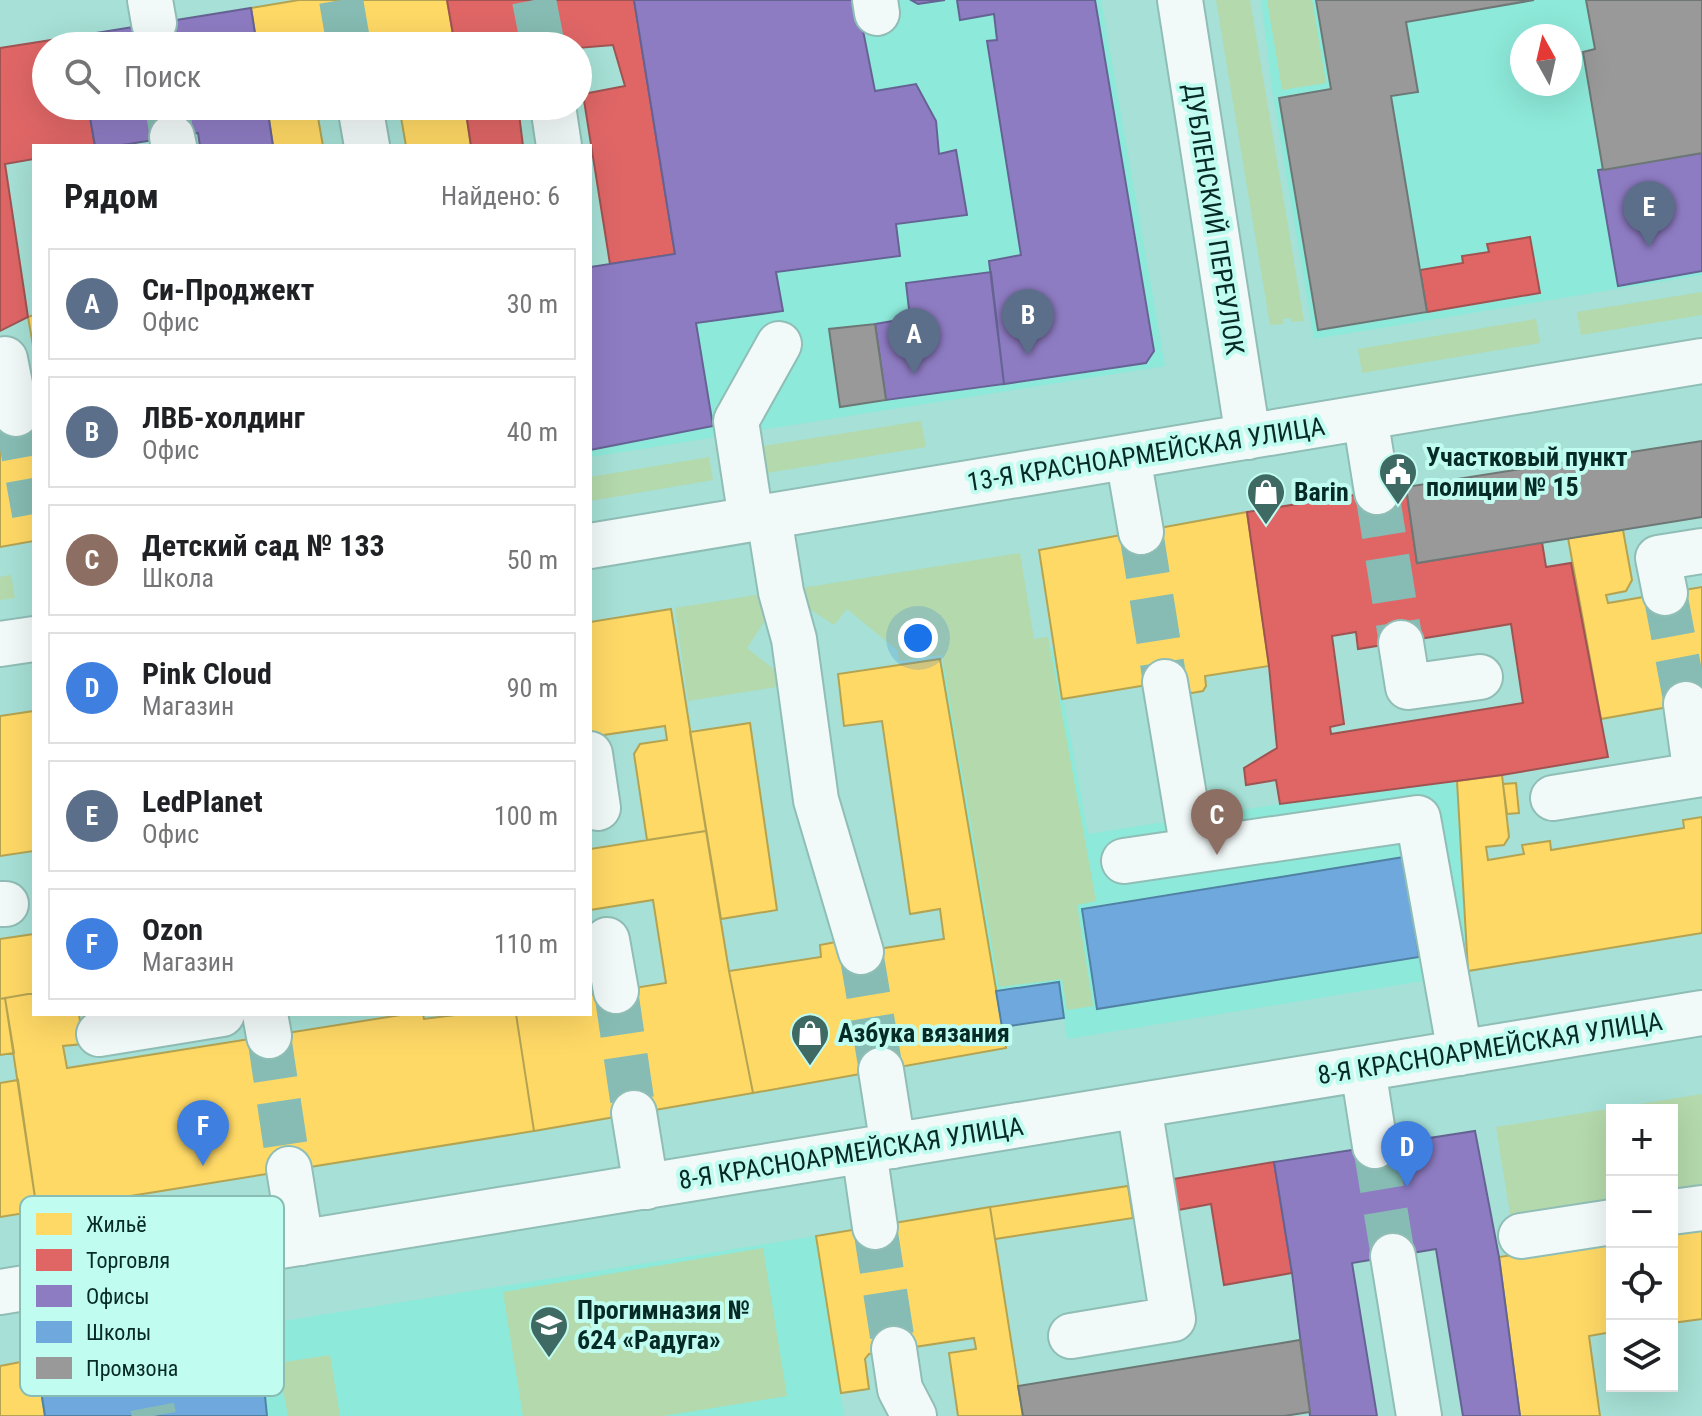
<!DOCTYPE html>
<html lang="ru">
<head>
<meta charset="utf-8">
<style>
  :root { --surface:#fff; --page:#f6f6f6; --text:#202124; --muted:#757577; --line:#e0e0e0; --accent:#3e6a63 }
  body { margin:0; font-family:"Roboto Condensed",sans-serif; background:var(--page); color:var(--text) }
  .controls { position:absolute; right:24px; bottom:24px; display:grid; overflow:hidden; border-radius:0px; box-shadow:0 8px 32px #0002 }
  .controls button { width:72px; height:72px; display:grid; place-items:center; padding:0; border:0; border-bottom:2px solid var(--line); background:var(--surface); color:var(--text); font:40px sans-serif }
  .compass { position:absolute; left:1510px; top:24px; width:72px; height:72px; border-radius:50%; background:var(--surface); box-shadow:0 8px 32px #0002; rotate:352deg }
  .you { position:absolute; left:918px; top:638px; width:28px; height:28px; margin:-20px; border:6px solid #fff; border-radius:50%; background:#1a73e8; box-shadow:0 0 0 12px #1a73e833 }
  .badge { display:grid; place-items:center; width:52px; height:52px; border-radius:50%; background:var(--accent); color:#fff; font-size:26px; font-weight:700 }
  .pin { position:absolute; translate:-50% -66px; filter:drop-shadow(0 2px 4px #0008) }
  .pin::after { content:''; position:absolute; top:42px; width:28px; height:24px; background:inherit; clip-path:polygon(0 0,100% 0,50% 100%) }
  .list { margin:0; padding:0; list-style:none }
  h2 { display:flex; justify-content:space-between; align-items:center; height:104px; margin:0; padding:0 32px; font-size:34px }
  h2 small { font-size:26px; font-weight:400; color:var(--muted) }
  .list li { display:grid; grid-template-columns:52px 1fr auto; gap:24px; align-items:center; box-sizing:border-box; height:112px; margin:0 16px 16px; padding:0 16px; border:2px solid var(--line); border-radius:0px }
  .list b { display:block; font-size:30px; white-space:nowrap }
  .list p { margin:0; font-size:26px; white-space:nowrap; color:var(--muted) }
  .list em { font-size:26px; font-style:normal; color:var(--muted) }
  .icon { flex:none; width:44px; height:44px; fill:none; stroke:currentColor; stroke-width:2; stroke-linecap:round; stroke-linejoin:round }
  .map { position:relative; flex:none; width:1702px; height:1416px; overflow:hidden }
  .search { position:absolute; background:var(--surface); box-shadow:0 8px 32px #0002; left:32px; top:32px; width:560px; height:88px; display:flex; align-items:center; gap:20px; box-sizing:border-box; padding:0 28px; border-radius:44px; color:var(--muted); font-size:30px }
  .panel { position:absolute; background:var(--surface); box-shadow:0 8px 32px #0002; left:32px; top:144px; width:560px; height:872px; border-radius:0px }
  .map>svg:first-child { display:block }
  .built { fill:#8de9d9; fill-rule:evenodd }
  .green { fill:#b4d9ac }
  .homes { fill:#ffd966; stroke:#b4a452; stroke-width:2 }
  .shops { fill:#e06666; stroke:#9f5452; stroke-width:2; fill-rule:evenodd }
  .offices { fill:#8e7cc3; stroke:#656394; stroke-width:2 }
  .schools { fill:#6fa8dc; stroke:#5082a5; stroke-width:2 }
  .industry { fill:#999; stroke:#6d7876; stroke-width:2 }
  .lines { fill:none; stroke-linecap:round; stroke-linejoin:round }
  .minor-tunnel { stroke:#86bcb3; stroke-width:44; stroke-dasharray:44 22; stroke-linecap:butt }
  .minor-casing { stroke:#90beb6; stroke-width:48 }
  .minor { stroke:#f2faf9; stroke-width:44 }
  .labels { text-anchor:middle; stroke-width:8; stroke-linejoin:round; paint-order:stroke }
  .street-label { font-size:26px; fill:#062a25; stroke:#c1fcf0 }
  .poi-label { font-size:26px; font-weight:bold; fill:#062a25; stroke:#c1fcf0; text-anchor:start }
  .key { fill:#c1fcf0; stroke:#89bdb3; stroke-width:2 }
  .key-label { font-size:22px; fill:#062a25 }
</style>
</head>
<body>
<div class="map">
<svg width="1702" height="1416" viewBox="0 0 1702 1416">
  <rect width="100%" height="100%" fill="#a6e0d6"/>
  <!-- built -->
  <path class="built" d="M634,0h467l64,366 -575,91v-190l85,-13z
    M1261,0h441v275l-388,64 -41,-243zM1522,36h48v48h-48z
    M1054,647l34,187 192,-30 177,-23 10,170 -47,6 3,24 -356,58 -8,-56 -63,8 -55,-326z
    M816,1236l28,180h-577l-9,-91z"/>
  <!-- green -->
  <path class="green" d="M1216,0h34l54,321 -13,1v-4l-8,1v5l-13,1z
    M1267,0h45l14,83 -44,7z
    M1702,292v23l-121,20 -4,-23z
    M1536,319l4,24 -178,30 -4,-24z
    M921,421l5,26 -165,27 -4,-27z
    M709,457l4,23 -123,21v-24z
    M1020,553l14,86 14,-2 48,264 -19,4 16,101 -26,4 -5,-31 -63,8 -57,-332 -43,6 -2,-11 -50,-41 -13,16 -29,-19 -3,-18z
    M11,575l4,23 -15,2v-23z
    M769,593l3,17 -25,38 34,27 2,11 -95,15 -13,-93z
    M1702,1094v95l-30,5v-84h-60v94l-101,16 -15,-93z
    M763,1248l24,148 -124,20h-140l-20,-124z
    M330,1355l10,61h-52l-10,-53z"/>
  <!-- homes -->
  <path class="homes" d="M299,0h148l8,46h-198l-6,-38z
    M267,106h49l7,40h-50z
    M399,106h66l6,40h-65z
    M34,315v36l-6,-34z
    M34,411v130l-34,6v-130z
    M1247,512l22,154 -64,10 1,10 -3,5 -11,2 -27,-11 -103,17 -23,-149z
    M1623,530l9,50 -6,11 -20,4 2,8 94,-16v114l-101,18 -33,-181z
    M671,609l35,222 -59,9 -13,-86 6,-10 27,-4 -2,-14 -75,11v-115z
    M940,659l66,389 -253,45 -24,-122 92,-14 -1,-12 16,-3 2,13 106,-16 -4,-30 -30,5 -28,-193 -38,5 -6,-52z
    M34,711v140l-34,5v-140z
    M750,723l27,187 -56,9 -31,-187z
    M1502,775l7,62 -5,8 -18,2 2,13 36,-6 -2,-9 28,-4 1,9 133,-22 -1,-8 19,-3v116l-234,38 -11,-190z
    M1516,783l3,30 -12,1 -4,-30z
    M706,831l23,140 24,122 -219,38 -18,-117h74v-19l76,-12 -13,-83 -63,10v-61z
    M34,934v59l-34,6v-60z
    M34,993v21h45l4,30 -20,2 4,22 340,-54h16l1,5 39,-5h53l18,117 -497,80 -32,-213z
    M5,998l9,55 -14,2v-56z
    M18,1080l19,131 -37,6v-134z
    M1128,1186l5,32 -138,21 -5,-32z
    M990,1207l33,209h-65l-9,-63 27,-4 -2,-11 -105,16 -4,5 4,30 -28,4 -25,-157z
    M1702,1227v92l-30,4v-92z
    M1612,1240v92l-23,4 11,80h-80l-21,-159z
    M36,1359l9,57h-45v-50z"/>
  <!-- shops -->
  <path class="shops" d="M447,0h187l41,254 -65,10 -27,-170 42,-8 -12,-41 -35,3v-2h-123z
    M77,36l2,10h-33v60h42l7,40h-61v13l-29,5 23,153 -28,14v-283z
    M465,106h53l5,40h-52z
    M1530,237l10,56 -113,19 -7,-42 43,-7 -1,-7 27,-4 -2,-8z
    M1406,487l11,76 125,-21 4,25 25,-4 37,194 -106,18 -222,29 -4,-24 -30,5 -2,-17 33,-20 -8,-82 -22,-154zM1511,624l12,79 -192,31 -1,-7 14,-3 -12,-88 24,-4 2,17z
    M1274,1162l18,111 -68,12 -13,-81 -33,6 -5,-31z"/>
  <!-- offices -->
  <path class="offices" d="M634,0h223l18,91 41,-7 20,37 3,33 17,-4 11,65 -71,9 4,32 -124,16 7,39 -87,12 17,103 -123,24v-183l85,-13z
    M911,0h34l-27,4z
    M957,0h138l59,351 -8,12 -142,21 -15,-123 32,-6 -34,-214 10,-1 -3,-26 -34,6z
    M251,8l6,38h-178l-2,-10z
    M88,106h179l6,40h-73l-2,-13 -82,13h-21z
    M1702,153v118l-84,15 -20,-116z
    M991,272l13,112 -118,16 -11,-76 35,-6 -4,-35z
    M1475,1131l24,126 21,159h-57l-27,-167 -84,14 25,153h-67l-18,-143 -18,-111z"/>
  <!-- schools -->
  <path class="schools" d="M1404,857l15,100 -322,52 -15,-100z
    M1059,982l5,36 -62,9 -6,-36z
    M258,1325l9,91h-222l-9,-57z"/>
  <!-- industry -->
  <path class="industry" d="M1316,0h218l-128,22 12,70 -27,4 36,216 -109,18 -39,-232 52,-9z
    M1586,0h116v153l-99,17 -20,-118 12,-3z
    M875,324l11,76 -46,7 -11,-78z
    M1702,441v76l-285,46 -11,-76z
    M1300,1340l10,72 -26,4h-261l-5,-30z"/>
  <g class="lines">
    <!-- minor-tunnel -->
    <path class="minor-tunnel" d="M341,0l8,46
      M534,0l9,46
      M167,106l5,31
      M16,414l18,100
      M1377,492l24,151
      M1141,532l24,150
      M1665,593l21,111
      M861,952l20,118
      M616,991l18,122
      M269,1036l20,133
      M1375,1146l18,110
      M875,1227l19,122
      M140,1342l14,74"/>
    <!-- minor casing -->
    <g class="minor-casing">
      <path id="minor" d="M150,0l4,23
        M875,0l2,13
        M1180,0l68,437
        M360,106l7,40
        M553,106l6,40
        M172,137l2,9
        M5,359l11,55
        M1365,417l12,75
        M1128,457l13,75
        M769,517l12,75 13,47 22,161 45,152
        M751,519l-15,-98 43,-77
        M590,546l1112,-185
        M1665,593l-7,-35 44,-7
        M1401,643l7,44 72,-10
        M0,644l34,-5
        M1165,682l28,168
        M1686,704l10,71
        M590,754l8,54
        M1553,798l149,-24
        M1124,861l294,-43 42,235
        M0,904h6
        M607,940l9,51
        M265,1014l4,22
        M99,1034l123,-20
        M1363,1069l12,77
        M881,1070l12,76
        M634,1113l12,74
        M864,1151l11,76
        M289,1169l12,74
        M1672,1212l30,-4
        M1521,1236l91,-14
        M1393,1256l26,160
        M130,1270l10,72
        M0,1292l1702,-279
        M1071,1336l102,-17 -34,-213
        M894,1349l6,40 14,27"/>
    </g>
    <!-- minor -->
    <use href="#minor" class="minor"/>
  </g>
  <!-- icons -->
  <defs>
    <g id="civic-pin" transform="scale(2)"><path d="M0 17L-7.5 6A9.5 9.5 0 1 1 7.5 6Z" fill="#3e6a63" stroke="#c1fcf0"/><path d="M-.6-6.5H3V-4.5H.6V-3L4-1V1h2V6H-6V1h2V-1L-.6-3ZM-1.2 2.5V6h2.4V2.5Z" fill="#fff"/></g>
    <g id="shop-pin" transform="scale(2)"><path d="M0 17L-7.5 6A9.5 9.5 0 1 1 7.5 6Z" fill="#3e6a63" stroke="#c1fcf0"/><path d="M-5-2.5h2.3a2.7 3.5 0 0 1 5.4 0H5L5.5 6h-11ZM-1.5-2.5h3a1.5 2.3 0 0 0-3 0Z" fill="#fff"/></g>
    <g id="school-pin" transform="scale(2)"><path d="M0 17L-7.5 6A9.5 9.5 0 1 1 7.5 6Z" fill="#3e6a63" stroke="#c1fcf0"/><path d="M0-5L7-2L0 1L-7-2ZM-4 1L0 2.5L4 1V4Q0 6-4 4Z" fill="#fff"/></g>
  </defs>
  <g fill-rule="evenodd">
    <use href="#civic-pin" x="1398" y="472"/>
    <use href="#shop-pin" x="1266" y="492"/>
    <use href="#shop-pin" x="810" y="1033"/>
    <use href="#school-pin" x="549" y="1325"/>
  </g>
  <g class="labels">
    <!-- street labels -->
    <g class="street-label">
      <text transform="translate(1214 219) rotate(81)" y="9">ДУБЛЕНСКИЙ ПЕРЕУЛОК</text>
      <text transform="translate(1146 454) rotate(-9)" y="9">13-Я КРАСНОАРМЕЙСКАЯ УЛИЦА</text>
      <text transform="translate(1490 1048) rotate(-9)" y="9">8-Я КРАСНОАРМЕЙСКАЯ УЛИЦА</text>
      <text transform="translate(851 1153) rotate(-9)" y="9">8-Я КРАСНОАРМЕЙСКАЯ УЛИЦА</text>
    </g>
    <!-- poi labels -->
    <g class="poi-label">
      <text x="1426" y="466">Участковый пункт<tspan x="1426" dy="30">полиции № 15</tspan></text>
      <text x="1294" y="501">Barin</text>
      <text x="838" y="1042">Азбука вязания</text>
      <text x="577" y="1319">Прогимназия №<tspan x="577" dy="30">624 «Радуга»</tspan></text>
    </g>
  </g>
  <!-- legend -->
  <rect x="20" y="1196" width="264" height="200" rx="12" class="key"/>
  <rect x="36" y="1213" width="36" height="22" fill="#ffd966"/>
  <rect x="36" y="1249" width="36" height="22" fill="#e06666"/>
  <rect x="36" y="1285" width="36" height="22" fill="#8e7cc3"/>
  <rect x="36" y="1321" width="36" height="22" fill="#6fa8dc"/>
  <rect x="36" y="1357" width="36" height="22" fill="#999"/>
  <g class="key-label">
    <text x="86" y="1232">Жильё</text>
    <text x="86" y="1268">Торговля</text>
    <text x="86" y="1304">Офисы</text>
    <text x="86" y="1340">Школы</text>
    <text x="86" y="1376">Промзона</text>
  </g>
</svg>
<div class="controls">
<button>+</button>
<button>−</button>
<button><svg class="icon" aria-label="locate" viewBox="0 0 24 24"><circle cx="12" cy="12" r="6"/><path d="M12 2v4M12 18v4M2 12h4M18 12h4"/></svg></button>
<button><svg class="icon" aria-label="layers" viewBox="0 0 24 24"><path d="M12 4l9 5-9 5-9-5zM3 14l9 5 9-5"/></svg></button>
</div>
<svg class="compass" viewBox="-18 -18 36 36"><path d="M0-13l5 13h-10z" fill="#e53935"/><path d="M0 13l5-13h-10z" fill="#757577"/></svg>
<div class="you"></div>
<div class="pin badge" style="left:914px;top:374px;background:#5c6f8a">A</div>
<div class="pin badge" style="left:1028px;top:355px;background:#5c6f8a">B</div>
<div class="pin badge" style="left:1217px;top:855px;background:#8d6e63">C</div>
<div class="pin badge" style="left:1407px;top:1187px;background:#3f7fe0">D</div>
<div class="pin badge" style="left:1649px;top:247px;background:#5c6f8a">E</div>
<div class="pin badge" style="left:203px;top:1166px;background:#3f7fe0">F</div>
<div class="search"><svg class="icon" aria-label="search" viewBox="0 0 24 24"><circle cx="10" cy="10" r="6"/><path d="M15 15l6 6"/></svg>Поиск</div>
<section class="panel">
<h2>Рядом<small>Найдено: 6</small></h2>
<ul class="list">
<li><span class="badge" style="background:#5c6f8a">A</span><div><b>Си-Проджект</b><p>Офис</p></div><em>30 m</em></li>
<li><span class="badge" style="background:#5c6f8a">B</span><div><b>ЛВБ-холдинг</b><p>Офис</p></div><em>40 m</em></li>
<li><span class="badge" style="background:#8d6e63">C</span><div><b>Детский сад № 133</b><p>Школа</p></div><em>50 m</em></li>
<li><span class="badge" style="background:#3f7fe0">D</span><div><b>Pink Cloud</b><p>Магазин</p></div><em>90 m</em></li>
<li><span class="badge" style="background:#5c6f8a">E</span><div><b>LedPlanet</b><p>Офис</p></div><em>100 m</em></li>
<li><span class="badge" style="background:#3f7fe0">F</span><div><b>Ozon</b><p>Магазин</p></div><em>110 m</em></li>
</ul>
</section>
</div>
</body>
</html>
